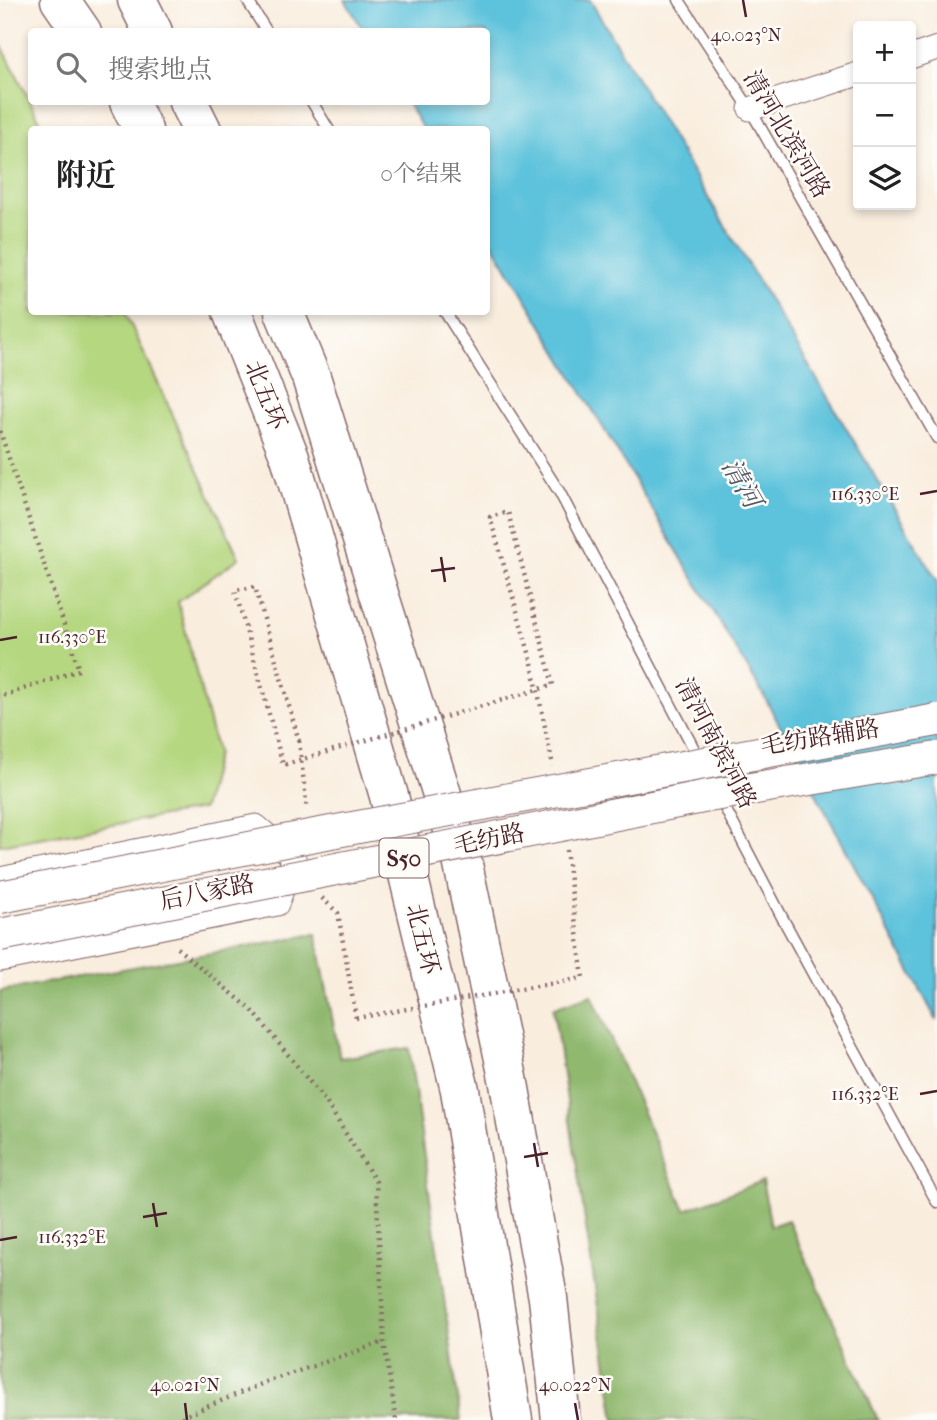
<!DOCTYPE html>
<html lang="zh">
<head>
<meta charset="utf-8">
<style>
  :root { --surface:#fff; --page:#f6f6f6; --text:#222; --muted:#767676; --line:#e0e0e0 }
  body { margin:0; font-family:"IM FELL French Canon","Noto Serif SC",serif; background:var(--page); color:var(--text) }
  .controls { position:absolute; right:21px; top:21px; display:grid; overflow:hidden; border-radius:7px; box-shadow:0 4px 10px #0003 }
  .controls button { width:63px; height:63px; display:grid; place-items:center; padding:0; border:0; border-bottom:2px solid var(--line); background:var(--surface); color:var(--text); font:35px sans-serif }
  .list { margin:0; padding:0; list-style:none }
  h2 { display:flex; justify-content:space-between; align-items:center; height:91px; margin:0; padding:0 28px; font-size:30px }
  h2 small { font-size:23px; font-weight:400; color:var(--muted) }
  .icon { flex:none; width:38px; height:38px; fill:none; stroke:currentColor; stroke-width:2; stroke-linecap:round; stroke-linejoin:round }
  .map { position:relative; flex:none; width:937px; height:1420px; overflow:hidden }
  .search { position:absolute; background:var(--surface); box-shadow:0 4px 10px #0003; left:28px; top:28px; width:462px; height:77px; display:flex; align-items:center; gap:18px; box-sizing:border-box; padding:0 24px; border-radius:7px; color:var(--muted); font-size:26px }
  .panel { position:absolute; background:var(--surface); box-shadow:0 4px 10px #0003; left:28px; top:126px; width:462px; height:189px; border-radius:7px }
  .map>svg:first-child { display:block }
  .green { fill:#b5d780; stroke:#807b56; stroke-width:2 }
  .forest { fill:#90b86e; stroke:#6d6c4c; stroke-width:2 }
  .water { fill:#5dc2db; stroke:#547083; stroke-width:2 }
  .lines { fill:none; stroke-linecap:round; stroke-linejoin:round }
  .service-casing { stroke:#87676a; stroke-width:13 }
  .minor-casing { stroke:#87676a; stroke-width:25 }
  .motorway-casing { stroke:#87676a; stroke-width:41 }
  .path { stroke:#87676a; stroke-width:4.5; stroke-dasharray:2 5; stroke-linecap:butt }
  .service { stroke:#fff; stroke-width:10 }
  .minor { stroke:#fff; stroke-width:23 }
  .motorway { stroke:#fff; stroke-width:38 }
  .secondary-bridge-casing { stroke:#87676a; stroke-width:34; stroke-linecap:butt }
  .path-bridge { stroke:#87676a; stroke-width:4.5; stroke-dasharray:2 5; stroke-linecap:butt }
  .secondary-bridge { stroke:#fff; stroke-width:32 }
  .ticks { fill:none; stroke:#4a1f2b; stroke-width:2.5 }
  .labels { text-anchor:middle; stroke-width:5; stroke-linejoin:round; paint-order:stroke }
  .shield { fill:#fdfcf7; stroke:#806168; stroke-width:2 }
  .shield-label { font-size:23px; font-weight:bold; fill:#4a1f2b }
  .street-label { font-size:24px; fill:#4a1f2b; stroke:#fdfcf7 }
  .water-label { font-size:26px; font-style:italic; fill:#515869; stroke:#fdfcf7 }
  .ticks-label { font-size:18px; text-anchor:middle; fill:#4a1f2b; stroke:#fdfcf7; stroke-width:5; stroke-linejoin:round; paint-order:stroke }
</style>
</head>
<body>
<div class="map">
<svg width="937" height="1420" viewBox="0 0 937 1420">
  <rect width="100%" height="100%" fill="#fdfcf7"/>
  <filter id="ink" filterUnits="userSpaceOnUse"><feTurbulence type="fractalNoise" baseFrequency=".0143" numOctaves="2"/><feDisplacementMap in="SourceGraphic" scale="14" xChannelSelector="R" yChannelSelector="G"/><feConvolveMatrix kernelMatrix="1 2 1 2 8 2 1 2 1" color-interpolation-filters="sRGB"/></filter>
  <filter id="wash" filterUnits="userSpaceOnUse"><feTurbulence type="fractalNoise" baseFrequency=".00686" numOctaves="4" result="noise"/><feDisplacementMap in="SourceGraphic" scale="28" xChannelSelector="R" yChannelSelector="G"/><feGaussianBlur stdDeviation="1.57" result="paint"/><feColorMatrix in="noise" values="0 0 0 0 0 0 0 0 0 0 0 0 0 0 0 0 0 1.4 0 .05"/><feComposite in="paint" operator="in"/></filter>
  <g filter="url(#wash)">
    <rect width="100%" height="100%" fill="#f9edde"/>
    <!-- green -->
    <path class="green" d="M0,42l44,87 -12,1v182h93l114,246 -61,44 39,151 -14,56 -203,36z"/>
    <!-- forest -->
    <path class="forest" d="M316,934l24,124 69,-10 52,372h-461v-429z
      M592,995l93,215 77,-29 9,45 17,-6 90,200h-263l-62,-412z"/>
    <!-- water -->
    <path class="water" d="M345,0h245l347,580v441l-174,-327 -276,-460 -1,-104 -63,-1 -16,-27h79v-70l-122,-1z"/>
  </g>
  <g filter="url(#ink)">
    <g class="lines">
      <!-- service casing -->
      <g class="service-casing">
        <path id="service" d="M247,0l20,32
          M679,0l71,109 187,329
          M312,102l17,28
          M445,312l115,181 223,426 154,283"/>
      </g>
      <!-- minor casing -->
      <g class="minor-casing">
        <path id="minor" d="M911,57l26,-9
          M750,109l108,-35
          M0,879l256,-53 38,32 -17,46 -277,56"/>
      </g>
      <!-- motorway casing -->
      <g class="motorway-casing">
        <path id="motorway" d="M60,0l22,32
          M137,0l16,32
          M129,102l14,28
          M188,102l14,28
          M232,312l58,145 99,339 71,294 53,330
          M284,312l27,65 150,478 47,223 40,220 13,122"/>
      </g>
      <!-- path -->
      <path class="path" d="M0,431l79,239 -79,27
        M532,663l21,103
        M299,741l8,69
        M566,850l17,128
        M322,898l16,15 18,105
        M177,948l75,62 74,92 50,80 8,160 12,78
        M175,1420l91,-38 118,-40"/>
      <!-- service -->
      <use href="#service" class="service"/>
      <!-- minor -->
      <use href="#minor" class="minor"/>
      <!-- motorway -->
      <use href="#motorway" class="motorway"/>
      <!-- secondary-bridge casing -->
      <g class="secondary-bridge-casing">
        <path id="secondary-bridge" d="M0,897l315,-62 622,-115
          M0,935l708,-139 229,-38"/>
      </g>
      <!-- path-bridge -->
      <path class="path-bridge" d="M299,741l-44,-154 -20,3 48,175 270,-80 -45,-173 -18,5 42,146
        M356,1018l227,-40"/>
      <!-- secondary-bridge -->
      <use href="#secondary-bridge" class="secondary-bridge"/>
    </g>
  </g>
  <!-- ticks -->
  <path class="ticks" d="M743,0l3,17M920,494l17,-3M441,557l4,25M431,571l24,-3M0,640l17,-3M920,1094l17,-3M534,1143l4,24M524,1157l24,-4M153,1203l4,24M143,1217l24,-4M0,1240l17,-3M185,1403l2,17M575,1403l3,17"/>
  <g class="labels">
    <!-- shield labels -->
    <rect class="shield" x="379.5" y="838.5" width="49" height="39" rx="5"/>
    <g class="shield-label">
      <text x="404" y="866">S50</text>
    </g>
    <!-- street labels -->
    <g class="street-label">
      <text transform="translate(787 134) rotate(59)" y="8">清河北滨河路</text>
      <text transform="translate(266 395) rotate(68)" y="8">北五环</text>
      <text transform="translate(820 737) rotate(-9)" y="8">毛纺路辅路</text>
      <text transform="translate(716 743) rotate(62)" y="8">清河南滨河路</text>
      <text transform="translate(489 839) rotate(-11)" y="8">毛纺路</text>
      <text transform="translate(207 892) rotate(-11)" y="8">后八家路</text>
      <text transform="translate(423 939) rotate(76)" y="8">北五环</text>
    </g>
    <!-- water labels -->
    <g class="water-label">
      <text transform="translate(742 483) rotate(60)" y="9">清河</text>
    </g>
  </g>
  <g class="ticks-label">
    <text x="746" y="41">40.023°N</text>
    <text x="865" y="500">116.330°E</text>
    <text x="72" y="643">116.330°E</text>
    <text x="865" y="1100">116.332°E</text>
    <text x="72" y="1243">116.332°E</text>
    <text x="185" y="1391">40.021°N</text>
    <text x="575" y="1391">40.022°N</text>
  </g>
</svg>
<div class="controls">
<button>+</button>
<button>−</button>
<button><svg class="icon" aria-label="layers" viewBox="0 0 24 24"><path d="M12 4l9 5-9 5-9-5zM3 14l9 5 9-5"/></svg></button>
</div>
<div class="search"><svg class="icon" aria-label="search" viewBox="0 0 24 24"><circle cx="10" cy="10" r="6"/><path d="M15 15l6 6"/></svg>搜索地点</div>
<section class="panel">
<h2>附近<small>0个结果</small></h2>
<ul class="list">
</ul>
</section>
</div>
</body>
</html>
